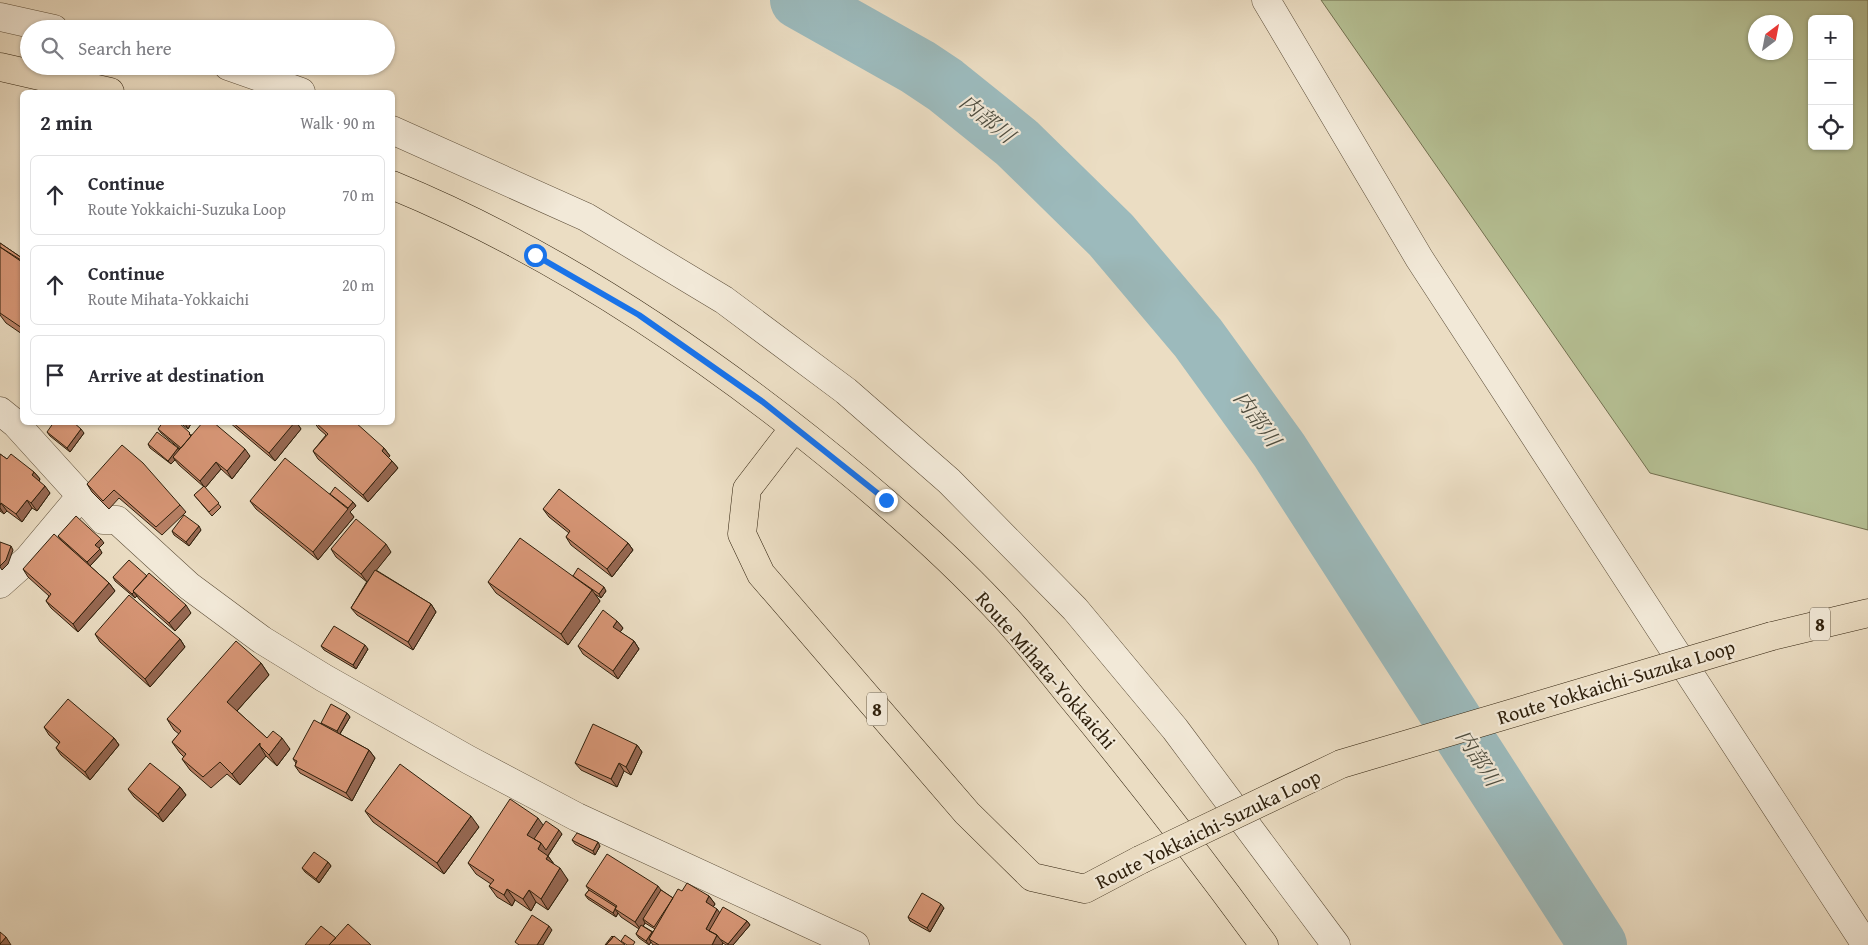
<!DOCTYPE html>
<html lang="en">
<head>
<meta charset="utf-8">
<style>
  :root { --surface:#fff; --page:#f7f7f7; --text:#2b2b33; --muted:#7c7c81; --line:#e1e1e2 }
  body { margin:0; font-family:"Gentium Book Plus","Noto Serif JP",serif; background:var(--page); color:var(--text) }
  .controls { position:absolute; right:15px; top:15px; display:grid; overflow:hidden; border-radius:8px; box-shadow:0 1px 4px #0004 }
  .controls button { width:45px; height:45px; display:grid; place-items:center; padding:0; border:0; border-bottom:1px solid var(--line); background:var(--surface); color:var(--text); font:25px sans-serif }
  .compass { position:absolute; left:1748px; top:15px; width:45px; height:45px; border-radius:50%; background:var(--surface); box-shadow:0 1px 4px #0004; rotate:32deg }
  .stop { position:absolute; width:15px; height:15px; margin:-11px; border:4px solid #1a73e8; border-radius:50%; background:#fff }
  .stop.end { background:#1a73e8; border-color:#fff; box-shadow:0 1px 5px #0008 }
  .list { margin:0; padding:0; list-style:none }
  h2 { display:flex; justify-content:space-between; align-items:center; height:65px; margin:0; padding:0 20px; font-size:21px }
  h2 small { font-size:16px; font-weight:400; color:var(--muted) }
  .list li { display:grid; grid-template-columns:32px 1fr auto; gap:15px; align-items:center; box-sizing:border-box; height:80px; margin:0 10px 10px; padding:0 10px; border:1px solid var(--line); border-radius:8px }
  .list b { display:block; font-size:19px; white-space:nowrap }
  .list p { margin:0; font-size:16px; white-space:nowrap; color:var(--muted) }
  .list em { font-size:16px; font-style:normal; color:var(--muted) }
  .icon { flex:none; width:28px; height:28px; fill:none; stroke:currentColor; stroke-width:2; stroke-linecap:round; stroke-linejoin:round }
  .map { position:relative; flex:none; width:1868px; height:945px; overflow:hidden }
  .search { position:absolute; background:var(--surface); box-shadow:0 1px 4px #0004; left:20px; top:20px; width:375px; height:55px; display:flex; align-items:center; gap:12px; box-sizing:border-box; padding:0 18px; border-radius:28px; color:var(--muted); font-size:19px }
  .panel { position:absolute; background:var(--surface); box-shadow:0 1px 4px #0004; left:20px; top:90px; width:375px; height:335px; border-radius:8px }
  .map>svg:first-child { display:block }
  .green { fill:#b6c195; stroke:#727050; fill-rule:evenodd }
  .lines { fill:none; stroke-linecap:round; stroke-linejoin:round }
  .river { stroke:#9cbabc; stroke-width:58 }
  .minor-casing { stroke:#5d4e39; stroke-width:29 }
  .major-casing { stroke:#2e1f0b; stroke-width:29 }
  .minor { stroke:#f2e9d8; stroke-width:28 }
  .major { stroke:#ebddc3; stroke-width:28 }
  .major-bridge-casing { stroke:#2e1f0b; stroke-width:29; stroke-linecap:butt }
  .major-bridge { stroke:#ebddc3; stroke-width:28 }
  .wall { fill:#b88065; stroke:#2e1f0b; fill-rule:evenodd }
  .shaded-wall { fill:#966852; stroke:#2e1f0b }
  .building { fill:#d69575; stroke:#2e1f0b }
  .route { stroke:#1a73e8; stroke-width:6 }
  .labels { text-anchor:middle; stroke-width:4.5; stroke-linejoin:round; paint-order:stroke }
  .shield { fill:#f2e9d8; stroke:#695c48; stroke-width:1 }
  .shield-label { font-size:19px; font-weight:bold; fill:#2e1f0b }
  .street-label { font-size:20px; fill:#2e1f0b; stroke:#f2e9d8 }
  .water-label { font-size:21px; font-style:italic; fill:#4f4e40; stroke:#f2e9d8 }
</style>
</head>
<body>
<div class="map">
<svg width="1868" height="945" viewBox="0 0 1868 945">
  <rect width="100%" height="100%" fill="#ebddc3"/>
  <filter id="stains"><feTurbulence type="fractalNoise" baseFrequency=".004" numOctaves="4"/><feColorMatrix values="0 0 0 0 .2 0 0 0 0 .09 0 0 0 0 .02 0 0 0 .5 -.17"/></filter>
  <radialGradient id="worn" r=".72"><stop offset=".6" stop-color="#630" stop-opacity="0"/><stop offset="1" stop-color="#630" stop-opacity=".3"/></radialGradient>
  <!-- green -->
  <path class="green" d="M1321,0h547v530l-218,-57zM1812,19h37v127h-37zM1756,22h30v30h-30z"/>
  <g class="lines">
    <!-- river -->
    <path class="river" d="M799,0l119,67 27,18 72,58 94,92 87,103 81,112 319,495"/>
    <!-- minor casing -->
    <g class="minor-casing">
      <path id="minor" d="M1266,0l153,258 447,687
        M0,17l54,12
        M228,66l73,26
        M392,130l194,87 138,83 122,91 103,90 126,128 100,120 161,216
        M0,411l16,13 87,96h14l72,66 73,54 62,38 145,82 108,57 278,128
        M0,584l28,-25 52,-62"/>
    </g>
    <!-- major casing -->
    <g class="major-casing">
      <path id="major" d="M0,67l110,25
        M392,185c151,62 290,153 417,254 69,55 136,113 196,178 22,24 43,51 64,77 68,82 132,165 195,251
        M794,428l-47,61 -5,45 19,40 206,239 65,64 53,12 55,-29
        M1772,636l96,-23"/>
    </g>
    <!-- minor -->
    <use href="#minor" class="minor"/>
    <!-- major -->
    <use href="#major" class="major"/>
    <!-- major-bridge casing -->
    <g class="major-bridge-casing">
      <path id="major-bridge" d="M1140,860l201,-96 431,-128"/>
    </g>
    <!-- major-bridge -->
    <use href="#major-bridge" class="major-bridge"/>
  </g>
  <!-- wall -->
  <path class="wall" d="M0,243l22,15v76l-16,-11 -6,-8z
    M179,422h13l-4,7z
    M229,422h68v1l4,6 -26,32z
    M314,422l70,26 6,8 -2,1 4,4 6,7 -30,34 -50,-43 -5,-8 13,-16 -7,-6z
    M158,429l34,6 58,21 -18,23 -11,-10 -16,19 16,19 -9,9 -18,-21 10,-8 -25,-22 -4,-5 -4,4 -21,-16 -2,-4 31,6 1,-1 -19,-16z
    M47,432l37,1 -14,19 -20,-16z
    M0,454l7,5 27,13 6,7 -1,2 11,12 -13,18 -5,-3 -10,14 -15,-11 -3,3 -4,-3z
    M87,484l93,21 6,7 -24,23 -43,-37 -10,11 -17,-17z
    M330,494l23,8 3,4 -6,6 4,5 -36,43 -62,-51 -6,-8z
    M543,509l85,34 5,7 -21,27 -41,-32 -5,-8 3,-4 -20,-16z
    M201,530l-12,16 -15,-11 -2,-4z
    M58,536l46,7 -6,5 4,5 -12,13 19,17 6,8 -37,41 -27,-24 -5,-7 3,-5 -21,-19 -5,-8 51,-17 -13,-12z
    M331,549l60,3 -15,18 55,34 5,8 -23,38 -56,-35 -6,-7 18,-30 -2,4 -31,-25z
    M147,576l44,37 -16,18 -36,-32 -2,-3 -2,2 -20,-17 -2,-4z
    M573,576l33,15 -5,7 -6,-4 5,7 -32,44 -72,-52 -8,-11z
    M617,621l6,7 -3,4 14,9 5,8 -21,30 -35,-25 -5,-8z
    M95,634l85,5 5,8 -35,40 -50,-45z
    M321,646l47,3 -12,20 -32,-19z
    M261,663l8,12 -32,36 30,27 23,11 -13,17 -11,-10 -26,29 -13,-11 -16,14 -21,-18 -8,-11 2,-2 -4,-4 -8,-11 7,-8 -5,-4 -7,-11z
    M347,713l3,4 -10,17 29,16 6,8 -23,43 -52,-28 -5,-7 1,-3 -3,-4 29,-35 -1,-1z
    M44,727l70,11 5,7 -29,35 -29,-25 -5,-7 3,-4 -10,-9z
    M637,745l5,7 -11,23 -7,-4 -7,16 -36,-17 -6,-7z
    M180,787l6,8 -23,27 -29,-25 -6,-8z
    M365,811l114,16 -35,47 -71,-52z
    M544,825l18,9 -14,22 6,8 14,16 -20,30 -12,-8 -5,9 -16,-11 -3,6 -15,-9 -8,-11 2,-2 -15,-10 -8,-11z
    M572,840l28,6 -5,9 -20,-11z
    M328,862l3,4 -12,17 -14,-11 -3,-4z
    M586,886l75,4 12,8 9,-7 27,5 6,8 -2,3 7,6 27,8 3,4 -17,20h-7l-3,-2 -1,2h-69l-2,-3 -2,3 -10,-7 -3,-4 3,-5 -18,-12 -3,-4 -2,4 -28,-18 -3,-4 4,-5zM645,923l10,6 -2,3 -10,-6z
    M944,908l-14,24 -20,-11 -2,-4z"/>
  <!-- shaded-wall -->
  <path class="shaded-wall" d="M184,422h8l-4,7z
    M294,422h3v1l4,6 -26,32 -6,-8z
    M81,429l3,4 -14,19 -3,-4z
    M178,448l3,4 -8,5 2,3 -4,4 -3,-3z
    M384,448l6,8 -3,3 -5,-8z
    M245,449l5,7 -18,23 -5,-8z
    M392,461l6,7 -30,34 -5,-7z
    M216,462l5,7 -16,19 -5,-7z
    M34,472l6,7 -3,4 -5,-8z
    M45,486l5,7 -13,18 -6,-8z
    M27,500l5,8 -10,14 -6,-8z
    M353,502l3,4 -6,6 4,5 -36,43 -5,-8z
    M1,503l6,8 -3,3 -4,-6v-3z
    M199,526l2,4 -12,16 -3,-4z
    M101,539l3,4 -6,6 -3,-4z
    M628,543l5,7 -21,27 -5,-8z
    M386,544l5,8 -24,30 -6,-8z
    M11,546l2,4 -5,14 -6,6 -2,-3v-1z
    M100,549l2,4 -12,13 -3,-4z
    M109,583l6,8 -37,41 -5,-8z
    M604,587l2,4 -5,7 -2,-4z
    M592,590l8,11 -32,44 -7,-11z
    M134,592l3,4 -2,2 -3,-4z
    M431,604l5,8 -23,38 -5,-8z
    M186,605l5,8 -16,18 -6,-8z
    M617,621l6,7 -5,7 -5,-8z
    M180,639l5,8 -35,40 -5,-8z
    M634,641l5,8 -21,30 -5,-8z
    M365,645l3,4 -12,20 -3,-4z
    M261,663l8,12 -34,38 -8,-11z
    M347,713l3,4 -11,18 -2,-4z
    M114,738l5,7 -29,35 -5,-8z
    M282,738l8,11 -13,17 -8,-11z
    M260,743v3l6,10 -26,29 -8,-11z
    M637,745l5,7 -11,23 -5,-8z
    M369,750l6,8 -23,43 -6,-8z
    M619,763l5,8 -7,16 -6,-8z
    M180,787l6,8 -23,27 -5,-8z
    M471,816l8,11 -35,47 -7,-11z
    M538,818l8,11 -10,15 -9,-9z
    M559,830l3,4 -17,26 -7,-11 3,-6z
    M598,842l2,4 -5,9 -2,-4z
    M548,856l8,11 -10,-8z
    M328,862l3,4 -12,17 -3,-4z
    M560,868l8,12 -20,30 -7,-11z
    M658,886l6,8 -21,25 2,4 -4,7 -6,-8z
    M507,889l8,11 -3,6 -8,-11z
    M529,890l7,12 -5,9 -8,-12z
    M709,896l6,8 -4,6 -5,-8z
    M941,904l3,4 -14,24 -3,-4z
    M616,907l-1,2 3,4 -2,4 -3,-4z
    M717,909l6,8 -11,18 -6,-6z
    M747,921l3,4 -17,20h-5v-1z
    M549,926l3,4 -9,15h-6z
    M652,932l3,4 -6,3 2,3 -2,3 -3,-4z
    M717,935l6,8 -1,2h-10z
    M6,937l5,8h-11v-1z"/>
  <!-- building -->
  <path class="building" d="M0,243l22,15 -1,2 -21,-13z
    M0,247l22,15v66l-22,-15z
    M54,422h19l8,7 -14,19 -20,-16z
    M163,422h15l12,11 -1,1 2,2 -10,12 -23,-19z
    M203,422h10l32,27 -18,22 -11,-9 -16,19 -27,-24z
    M232,422h63l-26,31z
    M315,422h40l29,26 -2,3 10,10 -29,34 -50,-44 15,-17z
    M157,432l21,16 -10,13 -20,-17z
    M122,445l21,18 37,42 -24,22 -42,-37 -11,11 -16,-17z
    M0,454l7,5 4,-5 23,18 -2,3 13,11 -14,17 -4,-3 -11,14 -15,-11 -1,2z
    M285,458l63,51 -35,43 -63,-51z
    M204,486l15,17 -10,9 -15,-17z
    M335,487l18,15 -5,6 -18,-14z
    M559,489l69,54 -21,26 -41,-32 4,-6 -27,-22z
    M184,515l15,11 -13,16 -14,-11z
    M76,516l25,23 -6,6 5,4 -13,13 -29,-26z
    M356,519l30,25 -25,30 -30,-25z
    M54,534l55,49 -36,41 -27,-23 5,-7 -28,-25z
    M520,538l72,52 -31,44 -73,-52z
    M0,542l11,4 -5,14 -6,6z
    M129,560l18,16 -14,15 1,1 -2,2 -19,-17z
    M578,568l26,19 -5,7 -26,-18z
    M375,570l56,34 -23,38 -57,-34z
    M149,573l37,32 -17,18 -36,-32z
    M129,595l51,44 -35,40 -50,-45z
    M603,610l14,11 -4,6 21,14 -21,30 -35,-25z
    M334,626l31,19 -12,20 -32,-19z
    M236,641l25,22 -34,39 40,36 6,-7 9,7 -13,17 -9,-9v-3l-28,31 -12,-12 -17,15 -21,-18 4,-5 -14,-12 9,-11 -14,-12z
    M68,699l46,39 -29,34 -29,-24 4,-6 -16,-15z
    M331,704l16,9 -10,18 -16,-8z
    M314,720l55,30 -23,43 -51,-27 2,-5 -4,-2z
    M593,724l44,21 -11,22 -7,-4 -8,16 -36,-16z
    M150,763l30,24 -22,27 -30,-25z
    M400,764l71,52 -34,47 -72,-52z
    M510,799l28,19 -11,17 14,8 -3,6 10,7 -2,3 14,9 -19,31 -12,-9 -6,9 -16,-10 -3,6 -15,-9 5,-6 -26,-17z
    M546,821l13,9 -13,20 -5,-7 -7,-4z
    M577,833l21,9 -5,9 -21,-11z
    M314,852l14,10 -12,17 -14,-11z
    M607,854l51,32 -23,36 -20,-13 2,-3 -31,-20z
    M687,883l22,13 -3,6 11,7 -11,20 11,6 -5,10h-53l-10,-6 29,-50 4,2z
    M589,890l27,17 -3,6 -28,-18z
    M661,890l12,8 -19,29 -11,-8z
    M922,893l19,11 -14,24 -19,-11z
    M723,907l24,14 -19,23 -8,-5 -3,-4 -8,-4z
    M532,915l17,11 -12,19h-18l-4,-3z
    M348,924l23,21h-42z
    M641,925l11,7 -6,9 -10,-7z
    M321,926l15,12 -7,7h-24z
    M0,932l6,5 -6,7z
    M625,935l10,7 -2,3h-6l-6,-4z
    M612,936l1,1 -7,8h-1z
    M614,936l11,9h-19z"/>
  <g class="lines">
    <!-- route -->
    <path class="route" d="M535,255l104,60 124,87 123,98"/>
  </g>
  <g class="labels">
    <!-- shield labels -->
    <g class="shield">
      <rect x="1810" y="607.5" width="20" height="33" rx="4"/>
      <rect x="867" y="692.5" width="20" height="33" rx="4"/>
    </g>
    <g class="shield-label">
      <text x="1820" y="631">8</text>
      <text x="877" y="716">8</text>
    </g>
    <!-- street labels -->
    <g class="street-label">
      <text transform="translate(1046 670) rotate(49)" y="7">Route Mihata-Yokkaichi</text>
      <text transform="translate(1616 682) rotate(-17)" y="7">Route Yokkaichi-Suzuka Loop</text>
      <text transform="translate(1208 829) rotate(-26)" y="7">Route Yokkaichi-Suzuka Loop</text>
    </g>
    <!-- water labels -->
    <g class="water-label">
      <text transform="translate(987 119) rotate(39)" y="7">内部川</text>
      <text transform="translate(1257 419) rotate(54)" y="7">内部川</text>
      <text transform="translate(1478 758) rotate(57)" y="7">内部川</text>
    </g>
  </g>
  <rect width="100%" height="100%" filter="url(#stains)"/>
  <rect width="100%" height="100%" fill="url(#worn)"/>
</svg>
<div class="controls">
<button>+</button>
<button>−</button>
<button><svg class="icon" aria-label="locate" viewBox="0 0 24 24"><circle cx="12" cy="12" r="6"/><path d="M12 2v4M12 18v4M2 12h4M18 12h4"/></svg></button>
</div>
<svg class="compass" viewBox="-18 -18 36 36"><path d="M0-13l5 13h-10z" fill="#e53935"/><path d="M0 13l5-13h-10z" fill="#7c7c81"/></svg>
<div class="stop" style="left:535px;top:255px"></div>
<div class="stop end" style="left:886px;top:500px"></div>
<div class="search"><svg class="icon" aria-label="search" viewBox="0 0 24 24"><circle cx="10" cy="10" r="6"/><path d="M15 15l6 6"/></svg>Search here</div>
<section class="panel">
<h2>2 min<small>Walk · 90 m</small></h2>
<ul class="list">
<li><svg class="icon" aria-label="ahead" viewBox="0 0 24 24"><path d="M12 20V5M6 11l6-6 6 6"/></svg><div><b>Continue</b><p>Route Yokkaichi-Suzuka Loop</p></div><em>70 m</em></li>
<li><svg class="icon" aria-label="ahead" viewBox="0 0 24 24"><path d="M12 20V5M6 11l6-6 6 6"/></svg><div><b>Continue</b><p>Route Mihata-Yokkaichi</p></div><em>20 m</em></li>
<li><svg class="icon" aria-label="arrive" viewBox="0 0 24 24"><path d="M6 21V4h12l-3 4 3 4H6"/></svg><div><b>Arrive at destination</b></div></li>
</ul>
</section>
</div>
</body>
</html>
